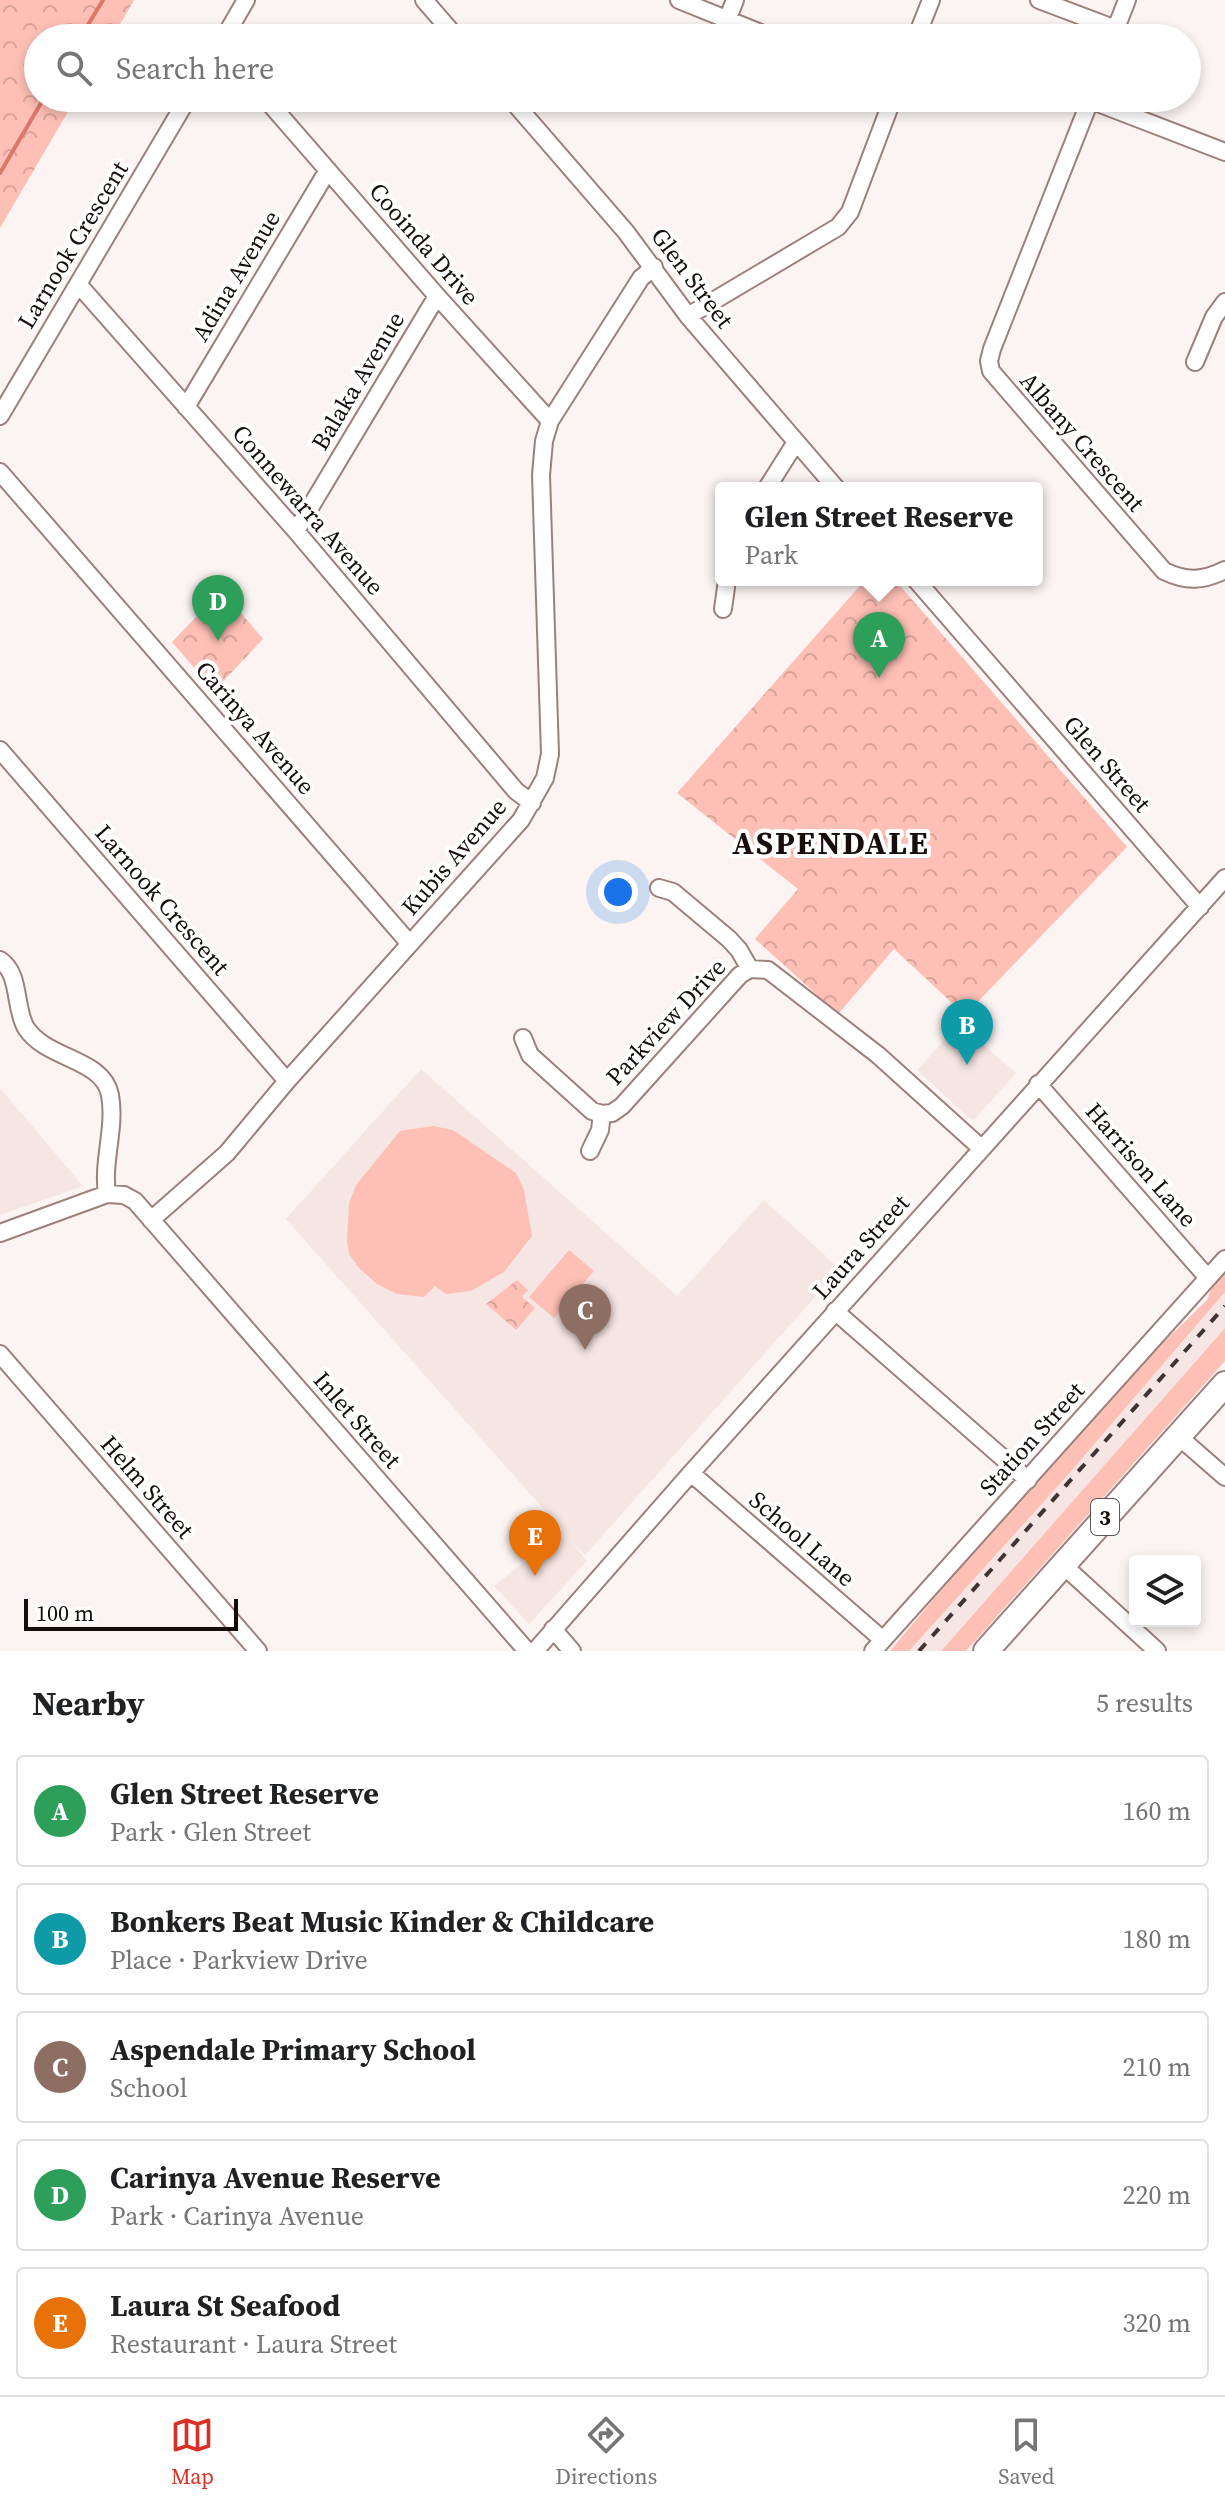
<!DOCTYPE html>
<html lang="en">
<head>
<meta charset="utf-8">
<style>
  :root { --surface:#fff; --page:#f2f2f2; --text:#202124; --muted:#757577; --line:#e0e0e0; --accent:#d93025 }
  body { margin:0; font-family:"Source Serif 4",serif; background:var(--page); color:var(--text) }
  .controls { position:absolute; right:24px; bottom:24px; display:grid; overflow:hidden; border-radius:8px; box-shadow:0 4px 12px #0003 }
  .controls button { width:72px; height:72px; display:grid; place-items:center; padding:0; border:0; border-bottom:2px solid var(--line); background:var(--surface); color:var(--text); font:40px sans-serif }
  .scale { position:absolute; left:24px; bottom:20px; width:214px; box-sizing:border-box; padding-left:8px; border:4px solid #170d0b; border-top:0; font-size:22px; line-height:28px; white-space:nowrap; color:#170d0b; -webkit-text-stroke:6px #fff; paint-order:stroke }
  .you { position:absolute; left:618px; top:892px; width:28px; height:28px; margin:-20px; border:6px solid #fff; border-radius:50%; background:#1a73e8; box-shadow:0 0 0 12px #1a73e833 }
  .badge { display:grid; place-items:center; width:52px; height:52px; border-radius:50%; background:var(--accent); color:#fff; font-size:26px; font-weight:700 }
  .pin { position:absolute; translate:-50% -66px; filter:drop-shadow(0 2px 4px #0008) }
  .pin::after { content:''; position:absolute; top:42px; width:28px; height:24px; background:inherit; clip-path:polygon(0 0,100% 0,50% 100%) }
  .popup { position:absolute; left:715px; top:482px; width:328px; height:104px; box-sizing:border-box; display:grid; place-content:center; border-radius:8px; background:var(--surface); filter:drop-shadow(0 2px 6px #0005); font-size:26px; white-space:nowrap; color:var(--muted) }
  .popup b { font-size:30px; color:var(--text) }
  .popup::after { content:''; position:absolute; left:50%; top:100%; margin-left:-16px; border:16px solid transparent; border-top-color:var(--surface) }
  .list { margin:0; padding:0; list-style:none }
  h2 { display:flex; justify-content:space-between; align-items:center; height:104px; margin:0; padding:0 32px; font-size:34px }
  h2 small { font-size:26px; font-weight:400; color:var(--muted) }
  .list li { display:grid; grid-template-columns:52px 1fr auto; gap:24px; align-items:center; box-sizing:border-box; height:112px; margin:0 16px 16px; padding:0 16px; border:2px solid var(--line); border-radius:8px }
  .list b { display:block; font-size:30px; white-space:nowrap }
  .list p { margin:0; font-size:26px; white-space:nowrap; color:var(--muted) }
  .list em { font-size:26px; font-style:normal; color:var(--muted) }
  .icon { flex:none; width:44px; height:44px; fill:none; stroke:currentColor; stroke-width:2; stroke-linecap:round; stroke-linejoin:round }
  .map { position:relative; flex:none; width:1225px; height:1651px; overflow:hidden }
  .search { position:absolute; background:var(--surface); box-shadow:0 4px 12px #0003; left:24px; right:24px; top:24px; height:88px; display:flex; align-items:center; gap:20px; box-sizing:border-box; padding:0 28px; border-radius:44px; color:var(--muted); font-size:30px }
  .sheet { height:744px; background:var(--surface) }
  nav { display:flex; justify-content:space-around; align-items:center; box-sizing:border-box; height:112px; border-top:2px solid var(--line); background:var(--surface); font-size:22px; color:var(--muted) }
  nav a { display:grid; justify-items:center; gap:4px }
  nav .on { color:var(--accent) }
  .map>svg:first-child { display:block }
  .built { fill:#f6e6e3 }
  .green { fill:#febfb6 }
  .park { fill:url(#park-crowns) }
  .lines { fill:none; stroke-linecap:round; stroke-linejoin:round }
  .stream { stroke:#db786b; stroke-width:4 }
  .minor-casing { stroke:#9c807b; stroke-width:20 }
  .highway-casing { stroke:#9c807b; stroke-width:28 }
  .minor { stroke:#fff; stroke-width:16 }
  .highway { stroke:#fff; stroke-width:24 }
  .rail { stroke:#3e3433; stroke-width:4; stroke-dasharray:10 10; stroke-linecap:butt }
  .labels { text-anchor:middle; stroke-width:8; stroke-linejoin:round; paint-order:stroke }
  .shield { fill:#fff; stroke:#5d5654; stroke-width:2 }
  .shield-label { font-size:22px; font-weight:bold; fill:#170d0b }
  .street-label { font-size:24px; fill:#170d0b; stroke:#fff }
  .district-label { font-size:32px; font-weight:bold; letter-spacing:2px; fill:#170d0b; stroke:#fff }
</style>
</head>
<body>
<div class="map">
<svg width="1225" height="1651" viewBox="0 0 1225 1651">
  <defs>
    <pattern id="park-crowns" width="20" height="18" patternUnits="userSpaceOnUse" patternTransform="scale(2)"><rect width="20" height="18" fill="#febfb6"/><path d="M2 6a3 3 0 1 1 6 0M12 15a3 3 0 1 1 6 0" fill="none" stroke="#d9a39b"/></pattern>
  </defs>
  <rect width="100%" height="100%" fill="#fbf4f3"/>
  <!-- built -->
  <path class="built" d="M959,1024l57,49 -42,47 -5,-2 -52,-48z
    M421,1069l256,227 87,-96 76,69 -255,286 -13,-13 15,19 -58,63 -35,-38 69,-55 -277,-312z
    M0,1088l83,98 -83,29z
    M1225,1292v36l-279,317 -5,6h-32l157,-174z"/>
  <!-- green -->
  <path class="green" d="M433,1126l20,4 63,43 8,17 8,46 -28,36 -33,19 -25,3 -11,-8 -11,11 -27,-3 -20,-10 -18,-16 -10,-14 -2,-13 2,-38 7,-18 44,-54z
    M569,1250l25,21 -40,47 -25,-21z
    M1225,1271v21l-159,185 -157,174h-19l56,-67 187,-212 74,-72 5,-14z
    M1225,1328v33l-259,290h-25z"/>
  <!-- park -->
  <path class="park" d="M0,0h134l-22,38h-74v60h38l-76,130z
    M865,580h30l232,267 -162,168 -71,-66 -56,65 -83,-75 43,-50 -121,-96z
    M222,590l41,49 -49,52 -42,-49z
    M517,1280l11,10 -6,7 13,11 -19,22 -30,-26z"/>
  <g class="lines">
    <!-- stream -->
    <path class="stream" d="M80,38l23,-38
      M0,173l44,-75"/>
    <!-- minor casing -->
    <g class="minor-casing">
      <path id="minor" d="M424,0l33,38
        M679,0l94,38
        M1039,0l77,29
        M1113,36l14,-36
        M224,38l22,-38
        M720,38l15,-38
        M916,38l15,-38
        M265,98l172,198 113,125
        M510,98l116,134 62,84 148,172
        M1091,98l-99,251 -3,12 2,10 173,200c23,11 39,10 61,-1
        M1090,100l135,52
        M78,284l218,247 220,260 16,12
        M688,316l150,-89 12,-15 43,-114
        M1195,362l19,-45 11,-15
        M186,407l142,-237
        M0,416l188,-318
        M0,472l410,472
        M767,488l29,-46
        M296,531l141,-235
        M916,580l284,327
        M723,609l4,-29
        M0,750l287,331
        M659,888l14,4 56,47 10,11 11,19
        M0,960c21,14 14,48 26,68 21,32 77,30 84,67 6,33 -8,66 -3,99
        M523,1038l7,17 62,56 10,3
        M1038,1084l170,194
        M590,1151l10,-21 2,-16 10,-1 10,-7 118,-131 10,-6 18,1 110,85 103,93
        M151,1220l76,-67 60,-72 234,-261 24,-42 5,-24 -9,-279 3,-34 6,-20 91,-143 13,-11
        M0,1233l107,-39 17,1 11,6 392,450
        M835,1311l193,169
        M0,1354l258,297
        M1178,1436l47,41
        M691,1473l192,167
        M1063,1565l94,86
        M553,1629l19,22
        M535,1651l156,-178 534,-595
        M873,1651l352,-392"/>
    </g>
    <!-- highway casing -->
    <g class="highway-casing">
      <path id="highway" d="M986,1651l239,-267"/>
    </g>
    <!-- minor -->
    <use href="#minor" class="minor"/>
    <!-- highway -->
    <use href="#highway" class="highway"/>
    <!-- rail -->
    <path class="rail" d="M919,1651l306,-345"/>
  </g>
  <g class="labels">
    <!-- shield labels -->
    <rect class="shield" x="1091" y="1499" width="28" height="36" rx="6"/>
    <g class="shield-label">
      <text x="1105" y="1525">3</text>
    </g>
    <!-- street labels -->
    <g class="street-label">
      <text transform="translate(424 244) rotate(49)" y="8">Cooinda Drive</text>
      <text transform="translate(73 245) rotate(-59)" y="8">Larnook Crescent</text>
      <text transform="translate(236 276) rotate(-59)" y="8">Adina Avenue</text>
      <text transform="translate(692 278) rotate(53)" y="8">Glen Street</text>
      <text transform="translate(358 381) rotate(-59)" y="8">Balaka Avenue</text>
      <text transform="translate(1082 442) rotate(49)" y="8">Albany Crescent</text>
      <text transform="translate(308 510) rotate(49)" y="8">Connewarra Avenue</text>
      <text transform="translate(255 728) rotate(49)" y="8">Carinya Avenue</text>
      <text transform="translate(1107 764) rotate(49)" y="8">Glen Street</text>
      <text transform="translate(454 857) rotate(-49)" y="8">Kubis Avenue</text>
      <text transform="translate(162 900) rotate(49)" y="8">Larnook Crescent</text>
      <text transform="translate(666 1022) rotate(-47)" y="8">Parkview Drive</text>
      <text transform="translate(1141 1165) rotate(49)" y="8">Harrison Lane</text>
      <text transform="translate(861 1247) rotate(-48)" y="8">Laura Street</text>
      <text transform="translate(357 1420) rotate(49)" y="8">Inlet Street</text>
      <text transform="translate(1032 1439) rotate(-48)" y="8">Station Street</text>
      <text transform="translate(147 1487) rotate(49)" y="8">Helm Street</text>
      <text transform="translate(802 1539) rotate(41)" y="8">School Lane</text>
    </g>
    <!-- district labels -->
    <g class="district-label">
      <text x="831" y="854">ASPENDALE</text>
    </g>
  </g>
</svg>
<div class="controls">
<button><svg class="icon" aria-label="layers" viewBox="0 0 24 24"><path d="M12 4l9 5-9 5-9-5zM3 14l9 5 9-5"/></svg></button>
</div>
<div class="scale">100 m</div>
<div class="you"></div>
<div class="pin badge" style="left:879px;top:678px;background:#2e9e5b">A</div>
<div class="popup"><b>Glen Street Reserve</b>Park</div>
<div class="pin badge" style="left:967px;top:1065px;background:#0f9aa8">B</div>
<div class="pin badge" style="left:585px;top:1350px;background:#8d6e63">C</div>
<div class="pin badge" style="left:218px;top:641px;background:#2e9e5b">D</div>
<div class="pin badge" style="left:535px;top:1576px;background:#e8710a">E</div>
<div class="search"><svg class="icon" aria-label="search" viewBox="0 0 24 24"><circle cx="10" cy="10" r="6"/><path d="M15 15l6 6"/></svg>Search here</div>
</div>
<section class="sheet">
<h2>Nearby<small>5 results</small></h2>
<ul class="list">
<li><span class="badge" style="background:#2e9e5b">A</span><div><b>Glen Street Reserve</b><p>Park · Glen Street</p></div><em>160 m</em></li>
<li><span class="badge" style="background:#0f9aa8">B</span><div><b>Bonkers Beat Music Kinder &amp; Childcare</b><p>Place · Parkview Drive</p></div><em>180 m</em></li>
<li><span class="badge" style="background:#8d6e63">C</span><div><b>Aspendale Primary School</b><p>School</p></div><em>210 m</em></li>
<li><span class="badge" style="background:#2e9e5b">D</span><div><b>Carinya Avenue Reserve</b><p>Park · Carinya Avenue</p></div><em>220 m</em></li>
<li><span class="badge" style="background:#e8710a">E</span><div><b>Laura St Seafood</b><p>Restaurant · Laura Street</p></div><em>320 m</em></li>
</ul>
</section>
<nav>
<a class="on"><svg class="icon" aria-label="map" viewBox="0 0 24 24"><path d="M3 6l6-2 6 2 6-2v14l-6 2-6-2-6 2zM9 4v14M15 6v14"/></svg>Map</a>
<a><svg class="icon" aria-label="directions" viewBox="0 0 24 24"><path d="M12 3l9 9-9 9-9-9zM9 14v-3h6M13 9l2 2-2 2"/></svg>Directions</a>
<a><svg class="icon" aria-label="saved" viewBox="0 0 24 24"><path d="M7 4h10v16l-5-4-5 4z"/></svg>Saved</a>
</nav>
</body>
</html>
